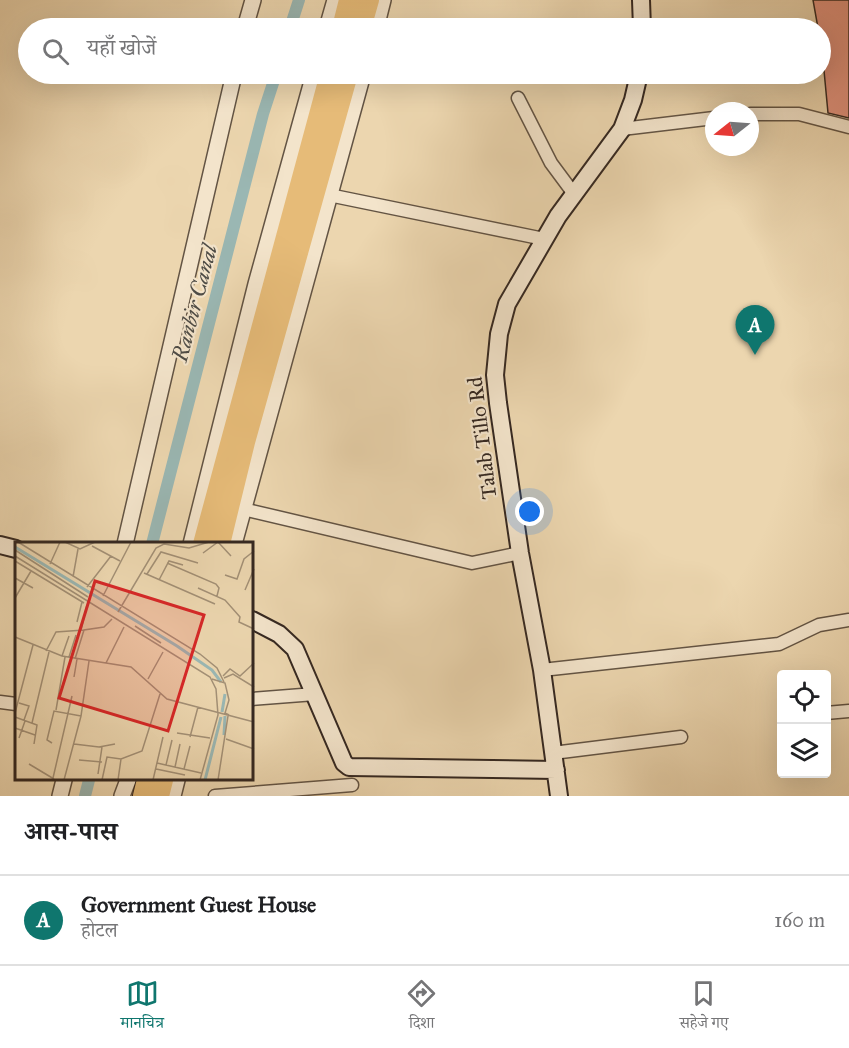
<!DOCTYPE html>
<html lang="hi">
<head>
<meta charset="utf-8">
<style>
  :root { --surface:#fff; --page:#f6f6f6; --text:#202124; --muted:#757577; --line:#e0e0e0; --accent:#0f766e }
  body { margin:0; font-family:"IM FELL Great Primer","Noto Serif Devanagari",serif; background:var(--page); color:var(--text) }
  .controls { position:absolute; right:18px; bottom:18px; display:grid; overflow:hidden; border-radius:6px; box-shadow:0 6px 24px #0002 }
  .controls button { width:54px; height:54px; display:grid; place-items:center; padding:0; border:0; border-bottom:2px solid var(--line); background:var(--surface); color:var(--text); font:30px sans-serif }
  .compass { position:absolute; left:705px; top:102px; width:54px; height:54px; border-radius:50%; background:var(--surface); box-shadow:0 6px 24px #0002; rotate:253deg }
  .you { position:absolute; left:530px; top:512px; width:21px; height:21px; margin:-15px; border:4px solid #fff; border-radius:50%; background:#1a73e8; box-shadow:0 0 0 9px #1a73e833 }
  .badge { display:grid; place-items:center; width:39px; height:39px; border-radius:50%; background:var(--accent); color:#fff; font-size:20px; font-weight:700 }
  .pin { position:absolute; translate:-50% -50px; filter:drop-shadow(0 2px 3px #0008) }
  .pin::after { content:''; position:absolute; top:32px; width:21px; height:18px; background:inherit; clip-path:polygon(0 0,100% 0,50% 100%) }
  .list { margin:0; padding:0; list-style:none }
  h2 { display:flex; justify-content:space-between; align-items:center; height:78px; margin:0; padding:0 24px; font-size:26px }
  h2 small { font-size:20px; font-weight:400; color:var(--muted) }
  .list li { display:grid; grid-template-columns:39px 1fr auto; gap:18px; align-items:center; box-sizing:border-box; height:90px; padding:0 24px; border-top:2px solid var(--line) }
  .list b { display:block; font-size:22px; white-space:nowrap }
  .list p { margin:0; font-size:20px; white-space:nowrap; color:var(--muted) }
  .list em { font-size:20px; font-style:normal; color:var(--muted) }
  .icon { flex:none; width:33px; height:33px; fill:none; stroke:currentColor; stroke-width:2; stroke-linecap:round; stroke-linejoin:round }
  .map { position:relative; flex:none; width:849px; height:796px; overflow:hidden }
  .search { position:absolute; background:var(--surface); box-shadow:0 6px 24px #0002; left:18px; right:18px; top:18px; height:66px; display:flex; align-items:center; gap:15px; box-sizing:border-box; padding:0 21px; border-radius:33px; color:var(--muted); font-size:22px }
  .sheet { height:168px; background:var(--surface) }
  nav { display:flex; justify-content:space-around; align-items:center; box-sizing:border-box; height:84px; border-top:2px solid var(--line); background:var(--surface); font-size:16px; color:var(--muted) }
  nav a { display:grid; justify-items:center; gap:3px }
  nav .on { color:var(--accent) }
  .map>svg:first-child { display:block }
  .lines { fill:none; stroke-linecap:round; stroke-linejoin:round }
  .canal { stroke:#9ab7b3; stroke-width:12 }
  .building { fill:#e3937f; stroke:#352821; stroke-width:1.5 }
  .minor-casing { stroke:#635444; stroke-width:15 }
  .tertiary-casing { stroke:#635444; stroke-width:18 }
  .secondary-casing { stroke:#352821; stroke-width:20 }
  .trunk-casing { stroke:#352821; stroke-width:22 }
  .minor { stroke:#f3e4cb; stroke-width:12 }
  .tertiary { stroke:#f3e4cb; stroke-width:15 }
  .secondary { stroke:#f3e4cb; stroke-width:16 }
  .trunk { stroke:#e6bb78; stroke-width:20 }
  .labels { text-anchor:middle; stroke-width:4.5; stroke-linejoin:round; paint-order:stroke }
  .street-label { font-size:21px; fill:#352821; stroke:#f3e4cb }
  .water-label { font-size:22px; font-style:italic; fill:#4e4c46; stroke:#f3e4cb }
  .inset-river { fill:none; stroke:#9ab7b3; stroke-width:3 }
  .inset-road { fill:none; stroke:#a39076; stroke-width:1.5 }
  .view { fill:#d62828; fill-opacity:0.15; stroke:#d62828; stroke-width:3 }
  .inset-edge { fill:none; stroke:#352821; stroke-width:3 }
</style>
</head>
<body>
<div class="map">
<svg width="849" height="796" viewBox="0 0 849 796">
  <rect width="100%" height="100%" fill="#ecd6af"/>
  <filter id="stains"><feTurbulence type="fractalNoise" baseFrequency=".00333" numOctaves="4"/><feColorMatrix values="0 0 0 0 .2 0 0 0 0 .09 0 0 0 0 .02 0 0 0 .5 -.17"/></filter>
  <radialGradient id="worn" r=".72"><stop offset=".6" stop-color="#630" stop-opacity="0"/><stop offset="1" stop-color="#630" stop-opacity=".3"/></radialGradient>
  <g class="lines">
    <!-- canal -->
    <path class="canal" d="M290,28l9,-28
      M152,544l111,-430 13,-40
      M85,796l4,-16"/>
  </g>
  <!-- building -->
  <path class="building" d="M813,0h36v118l-21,-5 -8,-85h-2z"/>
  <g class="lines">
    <!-- minor casing -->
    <g class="minor-casing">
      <path id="minor" d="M518,98l33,65 23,31
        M750,114h49l50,13
        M622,129l92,-11
        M329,195l215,44
        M243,509l229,54 48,-10
        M542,670l237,-26 40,-19 30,-5
        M252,699l63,-5
        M0,702l16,2
        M826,713l23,-2
        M553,753l128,-16
        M215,796l137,-11"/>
    </g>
    <!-- tertiary casing -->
    <g class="tertiary-casing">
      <path id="tertiary" d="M245,28l8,-28
        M327,28l8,-28
        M376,28l7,-28
        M125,544l109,-470
        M191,544l65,-260 58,-210
        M234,544l129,-470
        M60,796l4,-16
        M122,796l6,-16
        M173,796l4,-16"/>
    </g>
    <!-- secondary casing -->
    <g class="secondary-casing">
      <path id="secondary" d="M641,0l1,28
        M0,545l16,4
        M252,620l27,14 16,15 49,114 5,4 207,3
        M559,796l-17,-126 -22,-117 -22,-150 -3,-28 4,-41 8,-30 51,-88 64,-87 11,-29 6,-26"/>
    </g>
    <!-- trunk casing -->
    <g class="trunk-casing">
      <path id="trunk" d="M342,28l7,-28
        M361,28l8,-28
        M203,544l127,-470
        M220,544l25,-102 103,-368
        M143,796l4,-16
        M159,796l4,-16"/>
    </g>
    <!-- minor -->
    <use href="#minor" class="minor"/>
    <!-- tertiary -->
    <use href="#tertiary" class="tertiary"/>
    <!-- secondary -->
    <use href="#secondary" class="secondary"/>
    <!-- trunk -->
    <use href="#trunk" class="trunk"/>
  </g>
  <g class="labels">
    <!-- street labels -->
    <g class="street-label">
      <text transform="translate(482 438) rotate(-97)" y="7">Talab Tillo Rd</text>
    </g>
    <!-- water labels -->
    <g class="water-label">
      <text transform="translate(194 303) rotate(-75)" y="8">Ranbir Canal</text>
    </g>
  </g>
  <!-- overview -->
  <g transform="translate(15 542)">
    <rect width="238" height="238" fill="#ecd6af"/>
    <path class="inset-river" d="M0,5l162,99 35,24 9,12M207,170l3,-18M209,193l1,-19M190,238l16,-63"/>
    <path class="inset-road" d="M3,0l182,112 17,14 7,14M50,0l15,7 15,-7M77,4l28,15M0,8l73,47M188,11l15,-11 13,14M0,14l195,121 6,12 2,26 -18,65M0,19l69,42M152,21l49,21 3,4 -2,8M35,22l10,-22M129,31l71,31M132,32l14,-22 37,11M210,33l12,4 7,-20 10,-8M58,35l5,-28M0,36l18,10M144,38l10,-19 14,4M72,45l24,-31M183,46l27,12 15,17 -1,5 15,7M230,48l9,-21M88,54l28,-54M0,56l16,-27M103,70l38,-64 8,-4 25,4 20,-6M62,80l5,-20M120,84l26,17M66,88l6,-25M0,95l47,19 69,11 36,32 87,23M31,109l10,-19 28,-2M47,114l7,-20M54,115l7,-22M60,117l9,-29 20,-3 8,-8M91,121l18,-36M208,134l7,-7 10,7 14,-13M59,135l3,-18M209,136l9,-4 21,13M133,137l15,-27M197,137l13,4 4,17 -4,13 4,2M4,161l10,3 -5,14M41,168l9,-53M0,171l18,-68M0,175l22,8 -3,19M17,181l17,-71M0,186l20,7M162,191l33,5M175,195l8,-30M4,196l6,-17M211,197l28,10M37,201l-5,-3 7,-29 27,5M59,202l25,3 16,-3M64,218l23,2M142,221l44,10M14,222l25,15M151,223l6,-25M160,225l5,-23M141,227l29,6M169,227l6,-23M83,232l4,-27M38,236l19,-82M49,238l17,-64 8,-55M87,238l5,-23 14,2 21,-8 18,-57M103,238l3,-21M138,238l10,-43M203,238l10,-64"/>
    <path class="view" d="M80,39l109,34 -36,116 -109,-33z"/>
    <rect width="238" height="238" class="inset-edge"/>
  </g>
  <rect width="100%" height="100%" filter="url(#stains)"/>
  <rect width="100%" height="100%" fill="url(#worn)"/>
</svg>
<div class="controls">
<button><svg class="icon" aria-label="locate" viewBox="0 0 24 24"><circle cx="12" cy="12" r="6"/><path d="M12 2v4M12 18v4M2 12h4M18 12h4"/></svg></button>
<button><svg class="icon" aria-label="layers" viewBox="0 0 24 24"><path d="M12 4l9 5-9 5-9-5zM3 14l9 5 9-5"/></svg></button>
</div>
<svg class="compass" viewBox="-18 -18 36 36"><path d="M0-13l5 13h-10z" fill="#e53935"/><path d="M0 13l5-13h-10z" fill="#757577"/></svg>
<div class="you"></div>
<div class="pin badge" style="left:755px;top:355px">A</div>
<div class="search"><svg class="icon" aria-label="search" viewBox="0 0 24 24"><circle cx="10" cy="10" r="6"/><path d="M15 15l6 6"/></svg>यहाँ खोजें</div>
</div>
<section class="sheet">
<h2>आस-पास<small></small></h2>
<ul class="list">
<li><span class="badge">A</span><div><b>Government Guest House</b><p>होटल</p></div><em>160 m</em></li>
</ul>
</section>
<nav>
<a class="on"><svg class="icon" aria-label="map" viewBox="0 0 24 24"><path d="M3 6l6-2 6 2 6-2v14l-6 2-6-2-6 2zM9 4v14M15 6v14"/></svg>मानचित्र</a>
<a><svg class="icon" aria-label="directions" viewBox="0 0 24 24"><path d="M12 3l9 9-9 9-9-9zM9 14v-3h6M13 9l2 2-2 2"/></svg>दिशा</a>
<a><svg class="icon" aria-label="saved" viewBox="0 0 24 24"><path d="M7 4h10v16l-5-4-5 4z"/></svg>सहेजे गए</a>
</nav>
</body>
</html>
